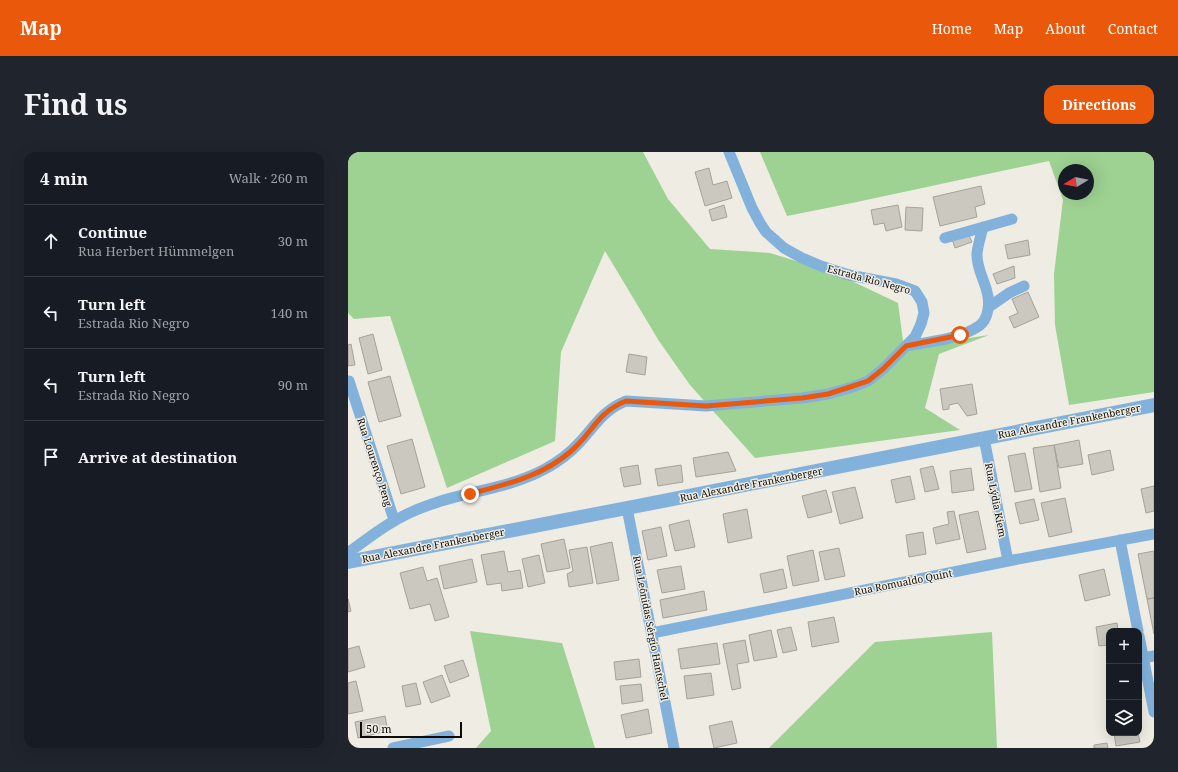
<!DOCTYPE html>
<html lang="en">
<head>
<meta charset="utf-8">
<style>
  :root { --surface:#171b24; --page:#20242c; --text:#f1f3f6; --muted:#9ea1a6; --line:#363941; --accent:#ea580c }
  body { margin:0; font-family:"Noto Serif",serif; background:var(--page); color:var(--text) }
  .controls { position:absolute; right:12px; bottom:12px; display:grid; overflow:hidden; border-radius:8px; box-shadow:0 4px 16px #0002 }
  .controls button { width:36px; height:36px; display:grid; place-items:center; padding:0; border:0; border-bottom:1px solid var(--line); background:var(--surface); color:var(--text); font:20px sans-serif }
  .compass { position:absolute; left:710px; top:12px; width:36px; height:36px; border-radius:50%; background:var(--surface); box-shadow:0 4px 16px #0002; rotate:260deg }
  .scale { position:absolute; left:12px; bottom:10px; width:102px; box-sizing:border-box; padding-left:4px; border:2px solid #0d0c09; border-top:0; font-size:11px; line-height:14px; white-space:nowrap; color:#0d0c09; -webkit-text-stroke:3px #eeece3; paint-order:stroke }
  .stop { position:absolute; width:12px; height:12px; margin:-9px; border:3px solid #ea580c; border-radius:50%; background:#fff }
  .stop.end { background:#ea580c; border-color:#fff; box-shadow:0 1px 4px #0008 }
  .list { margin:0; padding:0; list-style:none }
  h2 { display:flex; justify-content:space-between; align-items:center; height:52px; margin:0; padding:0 16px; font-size:17px }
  h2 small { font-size:13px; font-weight:400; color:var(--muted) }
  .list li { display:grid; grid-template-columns:26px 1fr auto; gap:12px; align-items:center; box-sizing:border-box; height:72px; padding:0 16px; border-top:1px solid var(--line) }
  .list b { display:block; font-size:15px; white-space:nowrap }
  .list p { margin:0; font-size:13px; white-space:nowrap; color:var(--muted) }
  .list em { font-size:13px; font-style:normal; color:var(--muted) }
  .icon { flex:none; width:22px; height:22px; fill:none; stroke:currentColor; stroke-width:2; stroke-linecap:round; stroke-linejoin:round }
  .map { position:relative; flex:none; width:806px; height:596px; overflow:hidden; border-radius:12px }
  header { display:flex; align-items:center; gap:24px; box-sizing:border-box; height:56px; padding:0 20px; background:var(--accent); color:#fff }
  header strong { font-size:19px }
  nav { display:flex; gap:22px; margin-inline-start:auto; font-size:14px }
  .intro { display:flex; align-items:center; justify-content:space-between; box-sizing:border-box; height:96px; padding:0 24px }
  h1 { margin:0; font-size:28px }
  .button { padding:10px 18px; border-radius:12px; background:var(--accent); color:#fff; font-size:14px; font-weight:700 }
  main { display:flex; gap:24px; padding:0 24px }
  aside { flex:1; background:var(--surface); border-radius:12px; box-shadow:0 4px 16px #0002 }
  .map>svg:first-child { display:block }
  .green { fill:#9dd292; fill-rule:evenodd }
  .building { fill:#cac8bf; stroke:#a4a299 }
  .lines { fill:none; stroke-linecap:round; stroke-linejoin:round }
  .minor { stroke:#82b1db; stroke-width:11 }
  .tertiary { stroke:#82b1db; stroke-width:14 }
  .route { stroke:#ea580c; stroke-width:5 }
  .labels { text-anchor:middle; stroke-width:3; stroke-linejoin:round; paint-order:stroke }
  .street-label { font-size:10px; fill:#0d0c09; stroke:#eeece3 }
</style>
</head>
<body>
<header>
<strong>Map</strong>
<nav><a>Home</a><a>Map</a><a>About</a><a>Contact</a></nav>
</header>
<div class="intro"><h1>Find us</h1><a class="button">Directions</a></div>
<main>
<aside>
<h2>4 min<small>Walk · 260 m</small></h2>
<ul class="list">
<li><svg class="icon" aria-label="ahead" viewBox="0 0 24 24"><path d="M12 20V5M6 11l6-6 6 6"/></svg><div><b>Continue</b><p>Rua Herbert Hümmelgen</p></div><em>30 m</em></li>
<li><svg class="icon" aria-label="left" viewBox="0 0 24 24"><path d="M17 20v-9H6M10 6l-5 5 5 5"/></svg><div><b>Turn left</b><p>Estrada Rio Negro</p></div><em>140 m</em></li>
<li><svg class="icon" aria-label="left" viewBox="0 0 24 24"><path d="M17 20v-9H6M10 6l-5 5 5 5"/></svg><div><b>Turn left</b><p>Estrada Rio Negro</p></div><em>90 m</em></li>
<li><svg class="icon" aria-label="arrive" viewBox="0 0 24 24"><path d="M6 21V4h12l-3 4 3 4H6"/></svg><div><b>Arrive at destination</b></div></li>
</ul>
</aside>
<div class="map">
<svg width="806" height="596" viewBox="0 0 806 596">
  <rect width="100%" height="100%" fill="#eeece3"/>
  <!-- green -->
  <path class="green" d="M0,0h295l25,47 42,50 60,4 65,20 63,30 6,45 85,-13 -50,19 -14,54 35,22 -205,28 -65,-73 -31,-44 -54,-90 -44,101 -6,89 -108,47 -57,-172 -36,3 -6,-6z
    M412,0h394v240l-85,13 -14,-80 -1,-51 9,-74 -14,-39 -197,42 -65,13zM716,18h24v24h-24z
    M122,479l92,12 33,105h-119l15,-17z
    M644,480l5,116h-228l106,-106z"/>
  <!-- building -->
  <path class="building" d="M361,16l4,17 14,-4 5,17 -27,8 -10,-34z
    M633,34l4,18 -10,3 2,10 -37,9 -7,-29z
    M376,53l3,12 -15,4 -3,-11z
    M550,53l4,22 -16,4 -2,-8 -10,2 -3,-15z
    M558,55l17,1 -1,23 -17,-1z
    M620,81l4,9 -17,6 -3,-9z
    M680,88l2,15 -22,4 -3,-14z
    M666,114l1,12 -18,6 -4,-10z
    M680,140l11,25 -25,11 -5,-11 9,-4 -6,-14z
    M25,182l9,36 -14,4 -9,-36z
    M3,192l4,21 -7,1v-21z
    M281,202l18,3 -2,18 -19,-3z
    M42,224l11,40 -22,6 -11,-40z
    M624,232l5,30 -10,2 -9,-13 -9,2v4l-6,1 -3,-21z
    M64,287l13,48 -24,7 -14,-48z
    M731,288l4,24 -24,4 -5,-23z
    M706,293l7,43 -21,4 -7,-44z
    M762,298l4,20 -22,5 -4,-20z
    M380,300l8,19 -40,6 -3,-19z
    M677,301l7,36 -17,3 -7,-36z
    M290,313l3,19 -17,3 -4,-19z
    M333,313l2,17 -25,4 -3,-17z
    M585,314l6,23 -14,3 -5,-23z
    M623,316l3,22 -22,3 -2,-22z
    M562,324l5,23 -19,4 -5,-23z
    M806,334v25l-8,2 -5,-24z
    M507,335l8,31 -23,6 -8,-32z
    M478,338l6,22 -24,6 -6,-22z
    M717,346l7,34 -23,5 -8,-34z
    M686,347l5,21 -19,4 -5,-21z
    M399,357l5,29 -24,5 -5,-29z
    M606,359l6,28 -24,5 -3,-16 16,-4 -2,-12z
    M630,359l8,38 -19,4 -8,-38z
    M341,368l6,27 -20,4 -6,-26z
    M313,375l6,29 -19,4 -6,-29z
    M575,380l3,22 -17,3 -3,-22z
    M216,387l6,29 -23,4 -6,-28z
    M264,390l7,38 -22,4 -7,-37z
    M239,395l6,36 -24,4 -2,-13 6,-3 -4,-21z
    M491,396l6,28 -20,4 -6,-28z
    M465,398l6,31 -26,5 -6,-30z
    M156,399l4,21 12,-2 3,18 -21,3 -1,-8 -14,2 -6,-30z
    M806,399v47l-7,1 -9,-45z
    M191,403l6,28 -17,4 -6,-28z
    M124,407l5,23 -33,7 -5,-23z
    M333,414l4,23 -23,4 -5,-23z
    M75,415l4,14 10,-3 12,39 -14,4 -5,-17 -20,5 -10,-36z
    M435,417l4,19 -23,5 -4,-19z
    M756,417l6,26 -25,6 -6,-26z
    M356,439l3,19 -44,8 -3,-18z
    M806,446v36l-7,-35z
    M0,447l3,12 -3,1z
    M486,465l5,25 -27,5 -4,-25z
    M769,471l1,8h-9v14l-10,1 -3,-19z
    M443,475l6,23 -14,3 -6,-23z
    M423,478l6,27 -23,4 -5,-26z
    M397,488l4,22 -12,2 4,24 -9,2 -9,-46z
    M369,491l3,21 -39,5 -3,-20z
    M11,494l6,21 -17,5v-23z
    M291,507l2,18 -25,3 -2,-18z
    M115,508l6,16 -19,7 -6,-17z
    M363,521l3,22 -27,4 -3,-23z
    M94,523l8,21 -19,7 -8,-21z
    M8,529l7,30 -15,3v-31z
    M68,531l5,21 -15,3 -4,-21z
    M293,532l2,17 -21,3 -2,-18z
    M300,557l4,24 -26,5 -5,-23z
    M37,564l3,15 -30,7 -3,-16z
    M384,569l5,22 -23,5 -5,-22z
    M766,581h24l2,9 -24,4z
    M759,591l1,5h-14v-3z"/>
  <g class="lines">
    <!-- minor -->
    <path class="minor" d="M597,86l67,-19
      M641,155l20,-14 15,-7
      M558,194c23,-4 54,-7 73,-20 10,-7 11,-24 8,-34 -3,-13 -11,-25 -10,-39 1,-8 4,-18 6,-26
      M1,229l45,139
      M636,286l24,123
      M279,356l47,240
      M772,388l18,91
      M0,401c28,-21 50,-38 84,-49 37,-13 78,-16 113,-35 13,-7 24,-15 34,-26 16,-17 24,-33 47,-42l80,5 96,-8 26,-4 25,-7 15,-6 15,-12 32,-32 6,-13 3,-11 -2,-11 -7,-11 -19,-7 -47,-9 -28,-9 -19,-8 -18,-10 -18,-16 -6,-9 -8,-15 -23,-56
      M304,481l356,-72 146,-27
      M791,484l15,76
      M795,506l11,-2
      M45,596l56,-12"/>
    <!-- tertiary -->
    <path class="tertiary" d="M0,410l279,-54 527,-103"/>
  </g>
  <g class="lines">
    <!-- route -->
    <path class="route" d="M122,342c36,-10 71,-17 100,-42 22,-18 27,-40 56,-51l80,5 96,-8 26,-4 25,-8 15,-5 15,-12 23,-23 54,-11"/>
  </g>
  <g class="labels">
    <!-- street labels -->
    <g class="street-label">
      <text transform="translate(521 127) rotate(15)" y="4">Estrada Rio Negro</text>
      <text transform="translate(721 269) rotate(-11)" y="4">Rua Alexandre Frankenberger</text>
      <text transform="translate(27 310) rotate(72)" y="4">Rua Lourenço Peng</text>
      <text transform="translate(403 332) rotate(-11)" y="4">Rua Alexandre Frankenberger</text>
      <text transform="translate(648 348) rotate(79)" y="4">Rua Lýdia Kiem</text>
      <text transform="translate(85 393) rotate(-11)" y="4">Rua Alexandre Frankenberger</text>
      <text transform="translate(555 430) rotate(-11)" y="4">Rua Romualdo Quint</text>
      <text transform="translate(303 476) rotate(79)" y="4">Rua Leônidas Sérgio Hantschel</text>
    </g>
  </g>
</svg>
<div class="controls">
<button>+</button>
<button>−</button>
<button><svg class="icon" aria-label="layers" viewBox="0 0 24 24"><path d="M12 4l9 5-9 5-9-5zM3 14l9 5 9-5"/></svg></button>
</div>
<svg class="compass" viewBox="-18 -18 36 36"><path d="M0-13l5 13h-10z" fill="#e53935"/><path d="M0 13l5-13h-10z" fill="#9ea1a6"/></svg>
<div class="scale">50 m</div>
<div class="stop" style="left:612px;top:183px"></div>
<div class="stop end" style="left:122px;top:342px"></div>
</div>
</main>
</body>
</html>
